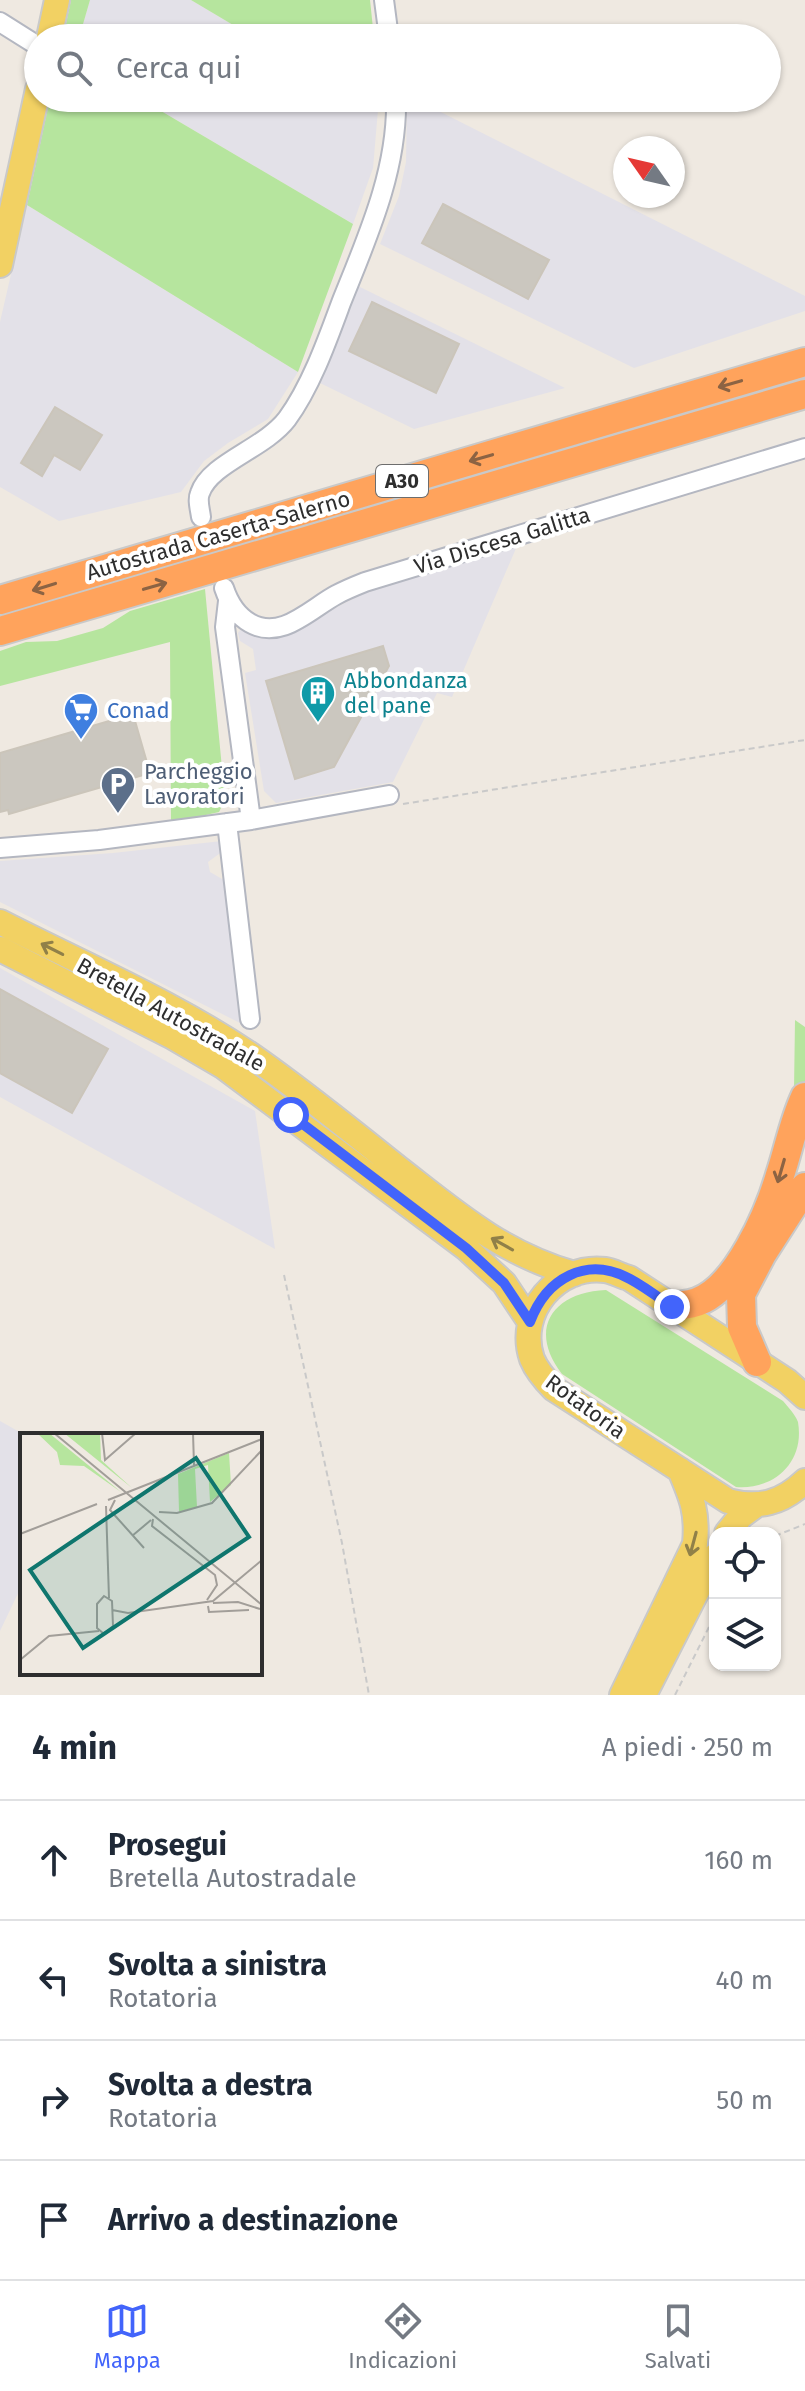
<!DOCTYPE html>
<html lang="it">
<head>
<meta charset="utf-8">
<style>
  :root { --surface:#fff; --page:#f2f2f3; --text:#1f2937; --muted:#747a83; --line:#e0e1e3; --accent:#4264fb }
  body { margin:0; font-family:"Fira Sans",sans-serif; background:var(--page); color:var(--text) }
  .controls { position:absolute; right:24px; bottom:24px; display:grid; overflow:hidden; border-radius:16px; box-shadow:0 2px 6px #0004 }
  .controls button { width:72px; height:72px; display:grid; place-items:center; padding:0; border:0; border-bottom:2px solid var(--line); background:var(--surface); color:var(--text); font:40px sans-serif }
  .compass { position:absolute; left:613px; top:136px; width:72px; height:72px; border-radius:50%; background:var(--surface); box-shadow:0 2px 6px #0004; rotate:304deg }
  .stop { position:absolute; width:24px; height:24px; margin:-18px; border:6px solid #4264fb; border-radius:50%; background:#fff }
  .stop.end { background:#4264fb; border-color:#fff; box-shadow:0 2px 8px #0008 }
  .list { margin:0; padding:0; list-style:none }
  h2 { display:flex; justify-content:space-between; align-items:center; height:104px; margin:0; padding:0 32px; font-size:34px }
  h2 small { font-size:26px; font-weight:400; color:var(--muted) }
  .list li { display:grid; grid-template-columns:52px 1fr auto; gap:24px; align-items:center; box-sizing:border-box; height:120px; padding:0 32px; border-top:2px solid var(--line) }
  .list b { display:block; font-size:30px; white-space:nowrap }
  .list p { margin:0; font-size:26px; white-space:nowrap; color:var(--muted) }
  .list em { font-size:26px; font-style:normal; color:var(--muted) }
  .icon { flex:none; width:44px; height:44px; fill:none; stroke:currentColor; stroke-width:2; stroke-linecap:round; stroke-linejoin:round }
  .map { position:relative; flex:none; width:805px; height:1695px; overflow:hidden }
  .search { position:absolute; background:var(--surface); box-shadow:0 2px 6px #0004; left:24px; right:24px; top:24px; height:88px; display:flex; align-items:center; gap:20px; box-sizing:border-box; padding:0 28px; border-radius:44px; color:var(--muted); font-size:30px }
  .sheet { height:584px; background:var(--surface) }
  nav { display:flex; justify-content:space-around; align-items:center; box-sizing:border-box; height:112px; border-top:2px solid var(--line); background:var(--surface); font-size:22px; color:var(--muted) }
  nav a { display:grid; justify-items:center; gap:4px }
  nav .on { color:var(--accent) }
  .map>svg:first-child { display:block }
  .industrial { fill:#e3e1e8 }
  .green { fill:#b6e59e }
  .building { fill:#cbc7bf; stroke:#cbc5ba; stroke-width:2 }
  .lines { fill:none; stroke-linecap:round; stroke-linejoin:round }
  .minor-casing { stroke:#b4b7c1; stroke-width:22 }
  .major-casing { stroke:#c9c9c9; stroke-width:28 }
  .highway-casing { stroke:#c9c9c9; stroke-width:32 }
  .path { stroke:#c9c9c9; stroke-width:2; stroke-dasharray:6 4; stroke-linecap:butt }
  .minor { stroke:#fff; stroke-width:18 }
  .major { stroke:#f2d163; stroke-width:24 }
  .highway { stroke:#ffa35c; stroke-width:28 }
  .oneway { stroke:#8c6343 }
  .oneway2 { stroke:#908048 }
  .route { stroke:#4264fb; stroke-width:10 }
  .labels { text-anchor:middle; stroke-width:8; stroke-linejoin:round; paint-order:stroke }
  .shield { fill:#fff; stroke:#6d6d6d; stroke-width:2 }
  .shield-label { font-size:20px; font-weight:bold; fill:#2e2e2e }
  .street-label { font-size:22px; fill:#2e2e2e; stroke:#fff }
  .culture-label { font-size:22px; fill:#0d838f; stroke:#fff; text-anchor:start }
  .shop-label { font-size:22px; fill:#366cbe; stroke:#fff; text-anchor:start }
  .service-label { font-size:22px; fill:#4e5e75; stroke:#fff; text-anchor:start }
  .inset-road { fill:none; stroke:#a29e99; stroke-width:2 }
  .view { fill:#0f766e; fill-opacity:0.15; stroke:#0f766e; stroke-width:4 }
  .inset-edge { fill:none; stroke:#2e2e2e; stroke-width:4 }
</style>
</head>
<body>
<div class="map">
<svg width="805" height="1695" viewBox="0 0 805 1695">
  <rect width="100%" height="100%" fill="#efe9e1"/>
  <!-- industrial -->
  <path class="industrial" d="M90,0h101l64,38h-176z
    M139,98h218l21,12 -5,58 -20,56z
    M407,98h6l392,198v15l-171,57 -254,-124 19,-48 7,-34z
    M27,205l271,167 -30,47 -40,24 -24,18 -23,31 -122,29 -59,-34v-165z
    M358,286l207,102 -151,41 -94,-46z
    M517,546l-65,151 -15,-4 -44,89 -117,21 -12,-12 -19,-118 11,-3 -3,-21 -13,-8 -2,-8 3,-4 15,6h28l80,-42z
    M222,841l1,10 -15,11 2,10 19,11 15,142 -244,-123v-41l113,-8z
    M0,968l255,143 20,138 -275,-152z
    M0,1421l25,14h-3v150l-22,46z"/>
  <!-- green -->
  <path class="green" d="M71,0h19l-11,38h-16z
    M191,0h179l4,38h-119z
    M50,98h89l214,126 -55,148 -271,-167z
    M205,589l20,211 -6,12 -48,11 -1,-181 -170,44v-35l26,-9 31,-1 46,-13 27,-17z
    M795,1020l10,7v56l-4,8 -7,-1z
    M606,1290l177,111c5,6 12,13 15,21 7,41 -25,68 -62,65l-174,-113c-35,-45 -9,-82 44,-84z"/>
  <!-- building -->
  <path class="building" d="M443,204l106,56 -21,39 -106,-56z
    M372,302l87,42 -23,49 -87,-42z
    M55,407l47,28 -22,35 -26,-15 -12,21 -21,-13z
    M383,646l6,20 -55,101 -39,12 -29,-98z
    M133,714l17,59 -141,41 -1,-4 -8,2v-59z
    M0,989l108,60 -36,64 -72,-40z"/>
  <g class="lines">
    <!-- minor casing -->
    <g class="minor-casing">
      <path id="minor" d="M384,0l5,38
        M0,22l38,24
        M201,517c-1,-8 -4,-17 -1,-24 10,-30 64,-44 87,-74 24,-33 40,-78 54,-116 26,-65 57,-133 55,-205
        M224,588c5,15 12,27 26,35 31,18 60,-14 86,-28 9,-5 19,-9 29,-13l440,-134
        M228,601l-3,26 26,193
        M227,823l23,196
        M0,848l99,-8 152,-20 138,-25"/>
    </g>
    <!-- major casing -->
    <g class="major-casing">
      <path id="major" d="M49,38l8,-38
        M0,265l38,-176
        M0,922c86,44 179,83 258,138 48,34 94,71 140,108 58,45 103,85 176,106
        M0,949l171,87 53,31 242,181 38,35 26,39
        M805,1397l-18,-16 -158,-103c-8,-2 -16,-7 -24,-8 -48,-6 -89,42 -73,89 5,12 13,21 22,30l174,112c31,8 54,2 77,-20
        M727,1533l14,-17 15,-11
        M622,1695l73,-151c3,-31 -3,-46 -15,-74
        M644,1695l71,-139"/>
    </g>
    <!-- highway casing -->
    <g class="highway-casing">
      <path id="highway" d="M0,600l805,-238
        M0,631l805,-237
        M672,1307c8,-2 17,-2 25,-5 40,-14 72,-89 83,-127 9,-27 13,-52 25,-78
        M757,1362l-15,-35 -1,-33 21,-40 43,-67"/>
    </g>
    <!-- path -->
    <path class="path" d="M403,804l402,-64
      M284,1275l58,268 27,152
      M775,1536l30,-12
      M675,1695l40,-80"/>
    <!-- minor -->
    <use href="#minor" class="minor"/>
    <!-- major -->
    <use href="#major" class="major"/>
    <!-- highway -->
    <use href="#highway" class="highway"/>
  </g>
  <!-- one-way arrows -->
  <defs><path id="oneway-shaft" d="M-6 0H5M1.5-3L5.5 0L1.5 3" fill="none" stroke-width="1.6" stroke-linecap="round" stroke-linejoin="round" transform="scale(2)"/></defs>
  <g class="oneway">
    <use href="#oneway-shaft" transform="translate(730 384) rotate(164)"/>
    <use href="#oneway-shaft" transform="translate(481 458) rotate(164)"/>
    <use href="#oneway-shaft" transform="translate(155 586) rotate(-16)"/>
    <use href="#oneway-shaft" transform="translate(44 587) rotate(163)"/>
    <use href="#oneway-shaft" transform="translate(781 1171) rotate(106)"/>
  </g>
  <g class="oneway2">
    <use href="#oneway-shaft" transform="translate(52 949) rotate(-153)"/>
    <use href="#oneway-shaft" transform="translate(502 1244) rotate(-151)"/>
    <use href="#oneway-shaft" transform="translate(693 1544) rotate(105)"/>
  </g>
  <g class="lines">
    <!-- route -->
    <path class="route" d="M291,1115l175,133 38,35 26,39c16,-43 56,-67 100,-43 15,8 28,18 42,28"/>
  </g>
  <!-- icons -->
  <defs>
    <g id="building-pin" transform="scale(1.8)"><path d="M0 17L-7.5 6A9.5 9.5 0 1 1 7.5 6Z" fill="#0f9aa8" stroke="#fff"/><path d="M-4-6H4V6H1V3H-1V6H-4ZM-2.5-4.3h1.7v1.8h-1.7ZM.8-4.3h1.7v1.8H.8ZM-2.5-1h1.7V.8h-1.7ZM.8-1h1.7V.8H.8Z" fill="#fff"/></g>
    <g id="supermarket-pin" transform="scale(1.8)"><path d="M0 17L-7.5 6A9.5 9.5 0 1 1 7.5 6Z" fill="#3f7fe0" stroke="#fff"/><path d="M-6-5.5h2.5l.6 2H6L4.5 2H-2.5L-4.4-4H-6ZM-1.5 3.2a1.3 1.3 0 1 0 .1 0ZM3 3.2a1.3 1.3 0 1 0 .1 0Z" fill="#fff"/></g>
    <g id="parking-pin" transform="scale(1.8)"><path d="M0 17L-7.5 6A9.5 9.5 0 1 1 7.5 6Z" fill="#5c6f8a" stroke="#fff"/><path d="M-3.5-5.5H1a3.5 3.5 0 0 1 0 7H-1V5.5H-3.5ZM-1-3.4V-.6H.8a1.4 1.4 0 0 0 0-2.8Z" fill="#fff"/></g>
  </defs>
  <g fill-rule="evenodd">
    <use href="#building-pin" x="318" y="693"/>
    <use href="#supermarket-pin" x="81" y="710"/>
    <use href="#parking-pin" x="118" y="784"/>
  </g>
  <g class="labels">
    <!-- shield labels -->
    <rect class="shield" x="376" y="465" width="52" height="32" rx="6"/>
    <g class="shield-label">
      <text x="402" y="488">A30</text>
    </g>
    <!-- street labels -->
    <g class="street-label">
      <text transform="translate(218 535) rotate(-16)" y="8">Autostrada Caserta-Salerno</text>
      <text transform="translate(502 540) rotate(-17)" y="8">Via Discesa Galitta</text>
      <text transform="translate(171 1014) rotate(29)" y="8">Bretella Autostradale</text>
      <text transform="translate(586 1406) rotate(36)" y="8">Rotatoria</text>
    </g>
    <!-- culture labels -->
    <g class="culture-label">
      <text x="344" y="688">Abbondanza<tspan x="344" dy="25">del pane</tspan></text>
    </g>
    <!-- shop labels -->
    <g class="shop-label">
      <text x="107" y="718">Conad</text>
    </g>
    <!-- service labels -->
    <g class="service-label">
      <text x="144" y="779">Parcheggio<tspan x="144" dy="25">Lavoratori</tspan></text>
    </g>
  </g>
  <!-- overview -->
  <g transform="translate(20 1433)">
    <rect width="242" height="242" fill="#efe9e1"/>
    <path d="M17,0h12l72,59 -37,-26 -24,-1 -3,-13zM44,0h36l1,27 31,28zM209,20l2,32 -21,17 -2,-37 -13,4 2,38 -18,5 -1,-38z" fill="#b6e59e"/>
    <path class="inset-road" d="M34,0l208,172M82,0l3,27 31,-27M173,0l1,32M88,67l154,-61M95,67l-5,10 34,38M86,73l3,92M139,79l18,1 35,-10 50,-53M133,86l-1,7 63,49 2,10 -10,15M0,101l77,-30M112,103l19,-16M84,163l8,5 1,25 -9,8 -7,-6v-24zM193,170l25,-1 22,7M188,173l1,6 40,-2M92,177l16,3 85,-12 49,-41M0,227l29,-24 50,-5"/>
    <path class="view" d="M176,25l53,79 -166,111 -53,-78z"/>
    <rect width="242" height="242" class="inset-edge"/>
  </g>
</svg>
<div class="controls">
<button><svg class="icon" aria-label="locate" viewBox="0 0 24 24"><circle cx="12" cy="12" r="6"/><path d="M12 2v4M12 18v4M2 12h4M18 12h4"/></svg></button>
<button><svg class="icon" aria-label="layers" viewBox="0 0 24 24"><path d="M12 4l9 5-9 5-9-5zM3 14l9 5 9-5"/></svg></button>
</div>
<svg class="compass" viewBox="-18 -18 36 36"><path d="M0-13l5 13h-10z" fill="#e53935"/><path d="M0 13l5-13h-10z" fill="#747a83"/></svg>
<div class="stop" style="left:291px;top:1115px"></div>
<div class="stop end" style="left:672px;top:1307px"></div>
<div class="search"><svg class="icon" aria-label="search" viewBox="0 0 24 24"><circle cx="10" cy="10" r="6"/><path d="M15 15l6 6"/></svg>Cerca qui</div>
</div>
<section class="sheet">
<h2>4 min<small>A piedi · 250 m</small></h2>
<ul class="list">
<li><svg class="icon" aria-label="ahead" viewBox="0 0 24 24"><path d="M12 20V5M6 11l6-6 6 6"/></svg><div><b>Prosegui</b><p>Bretella Autostradale</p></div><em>160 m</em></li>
<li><svg class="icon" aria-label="left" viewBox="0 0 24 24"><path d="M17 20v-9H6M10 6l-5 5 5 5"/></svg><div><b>Svolta a sinistra</b><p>Rotatoria</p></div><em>40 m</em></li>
<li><svg class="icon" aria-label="right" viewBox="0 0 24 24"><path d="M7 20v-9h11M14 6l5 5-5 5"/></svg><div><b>Svolta a destra</b><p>Rotatoria</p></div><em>50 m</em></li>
<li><svg class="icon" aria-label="arrive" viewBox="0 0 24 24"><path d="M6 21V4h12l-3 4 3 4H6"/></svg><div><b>Arrivo a destinazione</b></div></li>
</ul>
</section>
<nav>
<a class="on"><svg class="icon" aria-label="map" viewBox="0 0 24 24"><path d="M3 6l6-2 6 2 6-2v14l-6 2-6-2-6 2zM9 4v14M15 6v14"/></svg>Mappa</a>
<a><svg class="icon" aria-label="directions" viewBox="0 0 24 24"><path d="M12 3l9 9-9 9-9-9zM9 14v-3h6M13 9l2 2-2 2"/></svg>Indicazioni</a>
<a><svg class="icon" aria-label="saved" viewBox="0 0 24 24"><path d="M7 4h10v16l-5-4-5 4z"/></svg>Salvati</a>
</nav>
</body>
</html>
